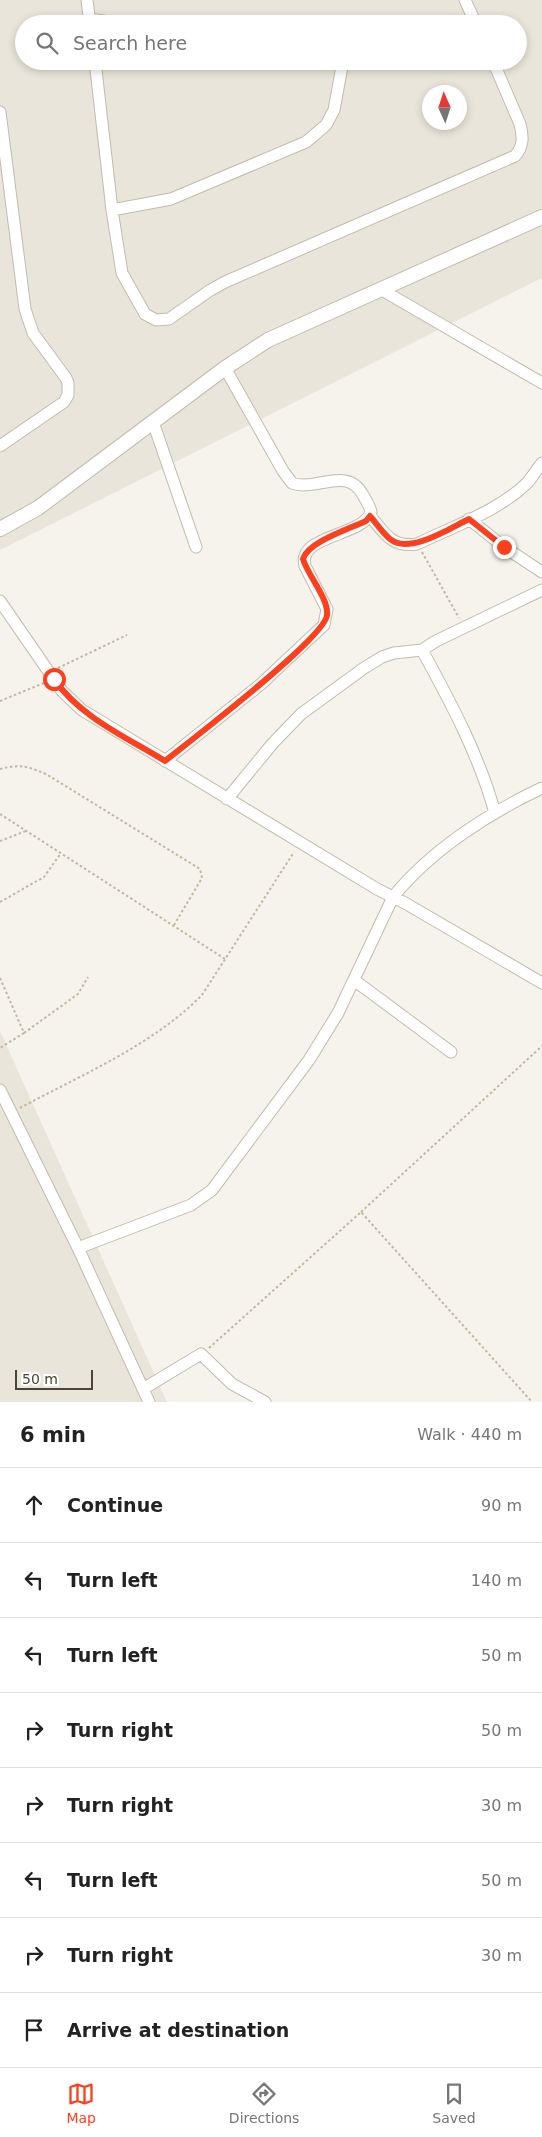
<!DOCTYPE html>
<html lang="en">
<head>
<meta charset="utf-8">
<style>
  :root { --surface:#fff; --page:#f2f2f2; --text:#222; --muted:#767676; --line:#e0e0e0; --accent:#fc3f1d }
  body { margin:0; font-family:"DejaVu Sans",sans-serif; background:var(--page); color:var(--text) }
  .compass { position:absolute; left:422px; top:85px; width:45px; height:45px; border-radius:50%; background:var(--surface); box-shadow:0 2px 8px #0003; rotate:357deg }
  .scale { position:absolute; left:15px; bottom:12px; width:78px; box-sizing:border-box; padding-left:5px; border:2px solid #4b4439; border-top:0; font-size:14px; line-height:18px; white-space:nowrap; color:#4b4439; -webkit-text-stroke:4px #fff; paint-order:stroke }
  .stop { position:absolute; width:15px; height:15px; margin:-11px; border:4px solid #fc3f1d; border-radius:50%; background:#fff }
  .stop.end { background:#fc3f1d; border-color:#fff; box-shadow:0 1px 5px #0008 }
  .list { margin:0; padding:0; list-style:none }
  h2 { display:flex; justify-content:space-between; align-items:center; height:65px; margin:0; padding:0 20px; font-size:21px }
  h2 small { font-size:16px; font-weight:400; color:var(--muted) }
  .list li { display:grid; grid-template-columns:32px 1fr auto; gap:15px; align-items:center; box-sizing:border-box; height:75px; padding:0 20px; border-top:1px solid var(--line) }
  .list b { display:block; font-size:19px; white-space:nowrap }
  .list em { font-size:16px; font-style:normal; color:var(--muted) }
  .icon { flex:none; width:28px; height:28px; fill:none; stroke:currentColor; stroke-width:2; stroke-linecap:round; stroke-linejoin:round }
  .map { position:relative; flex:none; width:542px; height:1402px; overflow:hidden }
  .search { position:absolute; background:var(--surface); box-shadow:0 2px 8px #0003; left:15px; right:15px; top:15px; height:55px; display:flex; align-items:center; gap:12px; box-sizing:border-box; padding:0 18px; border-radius:28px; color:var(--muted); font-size:19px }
  .sheet { height:665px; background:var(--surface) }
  nav { display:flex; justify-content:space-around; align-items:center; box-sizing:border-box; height:70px; border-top:1px solid var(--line); background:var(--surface); font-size:14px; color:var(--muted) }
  nav a { display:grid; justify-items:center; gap:2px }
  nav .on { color:var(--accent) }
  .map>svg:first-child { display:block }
  .residential { fill:#eae5da; fill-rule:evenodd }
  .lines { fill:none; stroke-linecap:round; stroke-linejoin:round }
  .minor-casing { stroke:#c2bbae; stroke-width:13 }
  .tertiary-casing { stroke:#c2bbae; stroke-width:16 }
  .path { stroke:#c4b79f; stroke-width:2; stroke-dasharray:2.5 2.5; stroke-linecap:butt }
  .minor { stroke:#fff; stroke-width:11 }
  .tertiary { stroke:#fff; stroke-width:14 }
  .route { stroke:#fc3f1d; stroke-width:6 }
</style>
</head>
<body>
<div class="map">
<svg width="542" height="1402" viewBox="0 0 542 1402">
  <rect width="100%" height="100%" fill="#f6f3ec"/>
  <!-- residential -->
  <path class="residential" d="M0,0h542v278l-542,272zM24,24h494v37h-494zM430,92h30v30h-30z
    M0,1031l167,371h-167z"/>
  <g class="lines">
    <!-- minor casing -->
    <g class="minor-casing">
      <path id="minor" d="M87,0l3,24
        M465,0l11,24
        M90,19l32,5
        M95,61l17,149 10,63 23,41 11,6 13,-1 40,-28 16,-9 290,-126c9,-10 8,-20 5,-32l-27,-63
        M0,112l25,197 8,24 33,45 2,5v12l-4,7 -64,44
        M112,210l59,-11 135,-57 20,-17 8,-15 9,-49
        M382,290l160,93
        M153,422l43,125
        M370,516c15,17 21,32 47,28 35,-17 84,-34 111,-62 5,-6 9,-13 14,-19
        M469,519l35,28 38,25
        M0,601l62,90 20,19 295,179 28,14 137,80
        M422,650c29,53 57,105 73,163
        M165,761l96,-77 63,-59 3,-16 -22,-43c-9,-31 59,-30 66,-54 -1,-6 -5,-12 -8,-17 -16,-30 -47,-3 -71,-12l-9,-12 -58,-103
        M227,799l46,-56 28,-29 63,-46 18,-11 12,-4 28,-3 14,-9 106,-51
        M354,980l97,72
        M0,1090l78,158 71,154
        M78,1248l113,-43 21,-15 97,-130 29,-47 55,-116c38,-47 96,-84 149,-109
        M143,1389l58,-35 31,30 33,18"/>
    </g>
    <!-- tertiary casing -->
    <g class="tertiary-casing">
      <path id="tertiary" d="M0,529l38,-21 187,-140 43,-28 274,-123"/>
    </g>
    <!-- path -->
    <path class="path" d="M422,552l37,66
      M58,668l69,-33
      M0,701l44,-18
      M0,769c20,-5 27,-3 46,5l154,95 2,9 -28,47
      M0,814l225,145
      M0,841l26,-10
      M0,902l44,-25 17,-24
      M0,978l24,55 -24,15
      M24,1033l54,-39 10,-17
      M20,1108c61,-33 133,-63 182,-113l92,-143
      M361,1212l181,-166
      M209,1348l152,-136 171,190"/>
    <!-- minor -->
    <use href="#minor" class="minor"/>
    <!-- tertiary -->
    <use href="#tertiary" class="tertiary"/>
  </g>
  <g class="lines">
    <!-- route -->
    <path class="route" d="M54,679c26,38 72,58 111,82 25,-20 160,-123 162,-146 2,-16 -19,-39 -24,-56 5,-17 46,-30 63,-38l4,-5c6,7 13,17 20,23 19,16 60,-11 79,-20l35,28"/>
  </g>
</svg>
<svg class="compass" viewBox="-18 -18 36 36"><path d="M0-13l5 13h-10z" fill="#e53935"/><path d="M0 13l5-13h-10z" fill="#767676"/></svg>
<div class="scale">50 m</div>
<div class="stop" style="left:54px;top:679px"></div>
<div class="stop end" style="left:504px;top:547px"></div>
<div class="search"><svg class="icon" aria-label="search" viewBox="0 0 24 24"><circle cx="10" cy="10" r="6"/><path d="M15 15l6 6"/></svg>Search here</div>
</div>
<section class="sheet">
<h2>6 min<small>Walk · 440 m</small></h2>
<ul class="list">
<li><svg class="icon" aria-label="ahead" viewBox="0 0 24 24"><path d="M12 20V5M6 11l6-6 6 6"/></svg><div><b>Continue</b></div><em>90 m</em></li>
<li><svg class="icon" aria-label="left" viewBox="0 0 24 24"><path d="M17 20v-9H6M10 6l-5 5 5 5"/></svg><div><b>Turn left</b></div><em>140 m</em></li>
<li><svg class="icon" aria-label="left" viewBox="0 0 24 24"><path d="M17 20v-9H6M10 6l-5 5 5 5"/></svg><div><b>Turn left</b></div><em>50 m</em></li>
<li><svg class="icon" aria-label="right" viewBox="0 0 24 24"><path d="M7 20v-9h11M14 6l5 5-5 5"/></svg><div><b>Turn right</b></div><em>50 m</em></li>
<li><svg class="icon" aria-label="right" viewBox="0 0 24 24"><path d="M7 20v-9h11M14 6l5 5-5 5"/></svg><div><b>Turn right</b></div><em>30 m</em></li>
<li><svg class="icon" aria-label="left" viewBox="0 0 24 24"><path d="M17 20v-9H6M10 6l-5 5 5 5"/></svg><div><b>Turn left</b></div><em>50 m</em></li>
<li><svg class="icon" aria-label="right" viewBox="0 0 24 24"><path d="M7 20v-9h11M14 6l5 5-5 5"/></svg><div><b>Turn right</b></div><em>30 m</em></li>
<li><svg class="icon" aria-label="arrive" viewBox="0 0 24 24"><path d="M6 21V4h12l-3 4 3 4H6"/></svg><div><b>Arrive at destination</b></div></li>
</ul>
</section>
<nav>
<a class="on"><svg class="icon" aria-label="map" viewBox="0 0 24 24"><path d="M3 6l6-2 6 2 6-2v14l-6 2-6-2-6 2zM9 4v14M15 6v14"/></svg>Map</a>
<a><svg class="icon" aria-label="directions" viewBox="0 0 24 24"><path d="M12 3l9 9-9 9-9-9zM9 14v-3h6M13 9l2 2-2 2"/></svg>Directions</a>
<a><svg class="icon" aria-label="saved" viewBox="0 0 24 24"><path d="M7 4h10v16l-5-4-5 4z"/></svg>Saved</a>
</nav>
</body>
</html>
